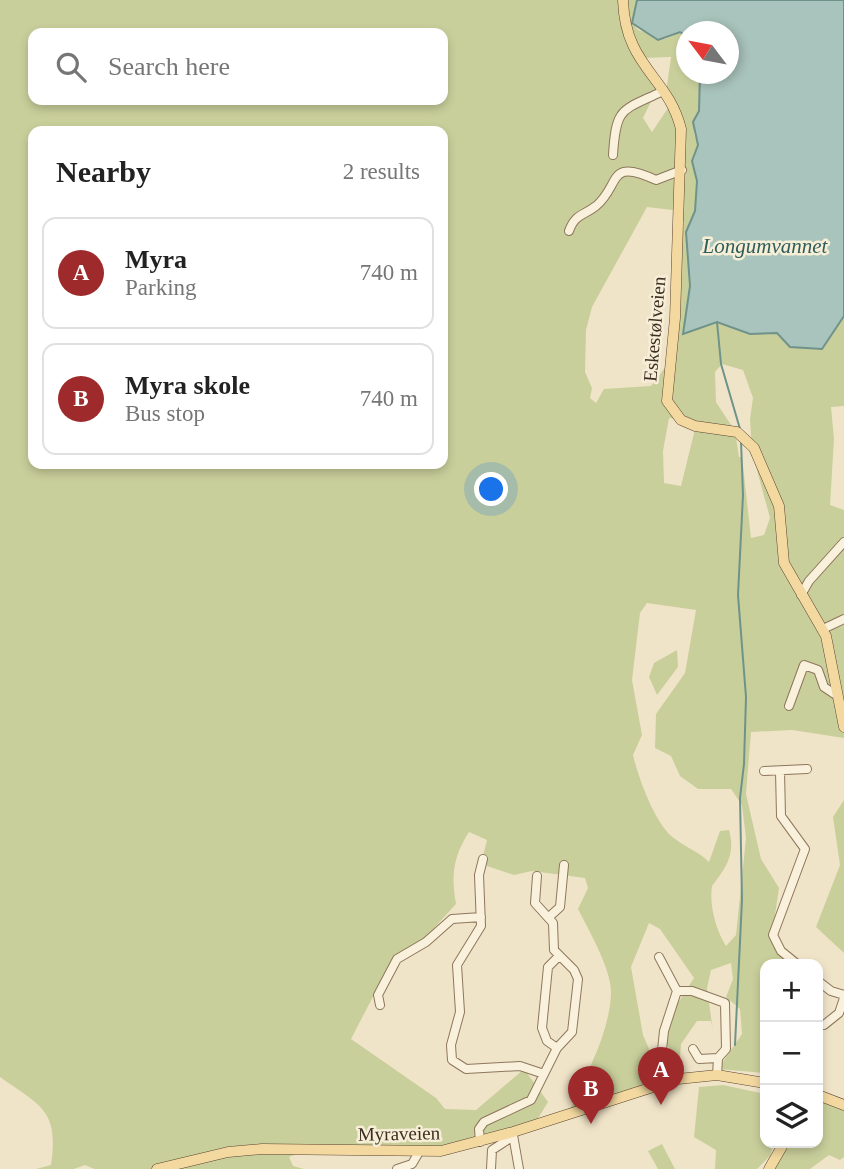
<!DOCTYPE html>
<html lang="en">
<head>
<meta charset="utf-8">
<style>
  :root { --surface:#fff; --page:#f2f2f2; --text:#222; --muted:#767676; --line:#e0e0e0; --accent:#9e2a2b }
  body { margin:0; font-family:Georgia,serif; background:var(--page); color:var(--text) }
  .controls { position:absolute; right:21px; bottom:21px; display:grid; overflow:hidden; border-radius:14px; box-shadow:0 4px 10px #0003 }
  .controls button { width:63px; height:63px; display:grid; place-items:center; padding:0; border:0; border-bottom:2px solid var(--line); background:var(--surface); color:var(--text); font:35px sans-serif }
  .compass { position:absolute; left:676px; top:21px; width:63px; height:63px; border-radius:50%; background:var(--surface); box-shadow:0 4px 10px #0003; rotate:302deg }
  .you { position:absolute; left:492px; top:490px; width:24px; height:24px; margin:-18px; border:5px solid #fff; border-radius:50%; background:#1a73e8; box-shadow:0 0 0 10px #1a73e833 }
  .badge { display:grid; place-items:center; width:46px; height:46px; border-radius:50%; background:var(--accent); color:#fff; font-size:23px; font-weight:700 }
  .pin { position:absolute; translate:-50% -58px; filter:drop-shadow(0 2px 4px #0008) }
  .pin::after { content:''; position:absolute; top:37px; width:24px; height:21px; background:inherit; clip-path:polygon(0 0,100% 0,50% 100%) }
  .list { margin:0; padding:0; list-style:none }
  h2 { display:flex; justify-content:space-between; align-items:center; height:91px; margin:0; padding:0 28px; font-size:30px }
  h2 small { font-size:23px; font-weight:400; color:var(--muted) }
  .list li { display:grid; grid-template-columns:46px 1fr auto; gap:21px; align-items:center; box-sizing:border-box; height:112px; margin:0 14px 14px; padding:0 14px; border:2px solid var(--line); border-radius:14px }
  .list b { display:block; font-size:26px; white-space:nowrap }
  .list p { margin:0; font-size:23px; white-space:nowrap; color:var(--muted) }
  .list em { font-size:23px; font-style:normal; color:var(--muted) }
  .icon { flex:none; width:38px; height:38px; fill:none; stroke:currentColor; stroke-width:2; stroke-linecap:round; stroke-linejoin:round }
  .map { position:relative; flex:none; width:844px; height:1169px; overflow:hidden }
  .search { position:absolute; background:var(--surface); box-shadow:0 4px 10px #0003; left:28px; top:28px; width:420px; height:77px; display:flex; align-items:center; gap:18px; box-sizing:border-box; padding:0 24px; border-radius:14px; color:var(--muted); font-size:26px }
  .panel { position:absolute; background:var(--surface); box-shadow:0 4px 10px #0003; left:28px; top:126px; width:420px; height:343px; border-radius:14px }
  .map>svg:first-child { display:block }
  .green { fill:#c9cf9b; fill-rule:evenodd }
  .water { fill:#a9c4bc; stroke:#6f938a; stroke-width:2 }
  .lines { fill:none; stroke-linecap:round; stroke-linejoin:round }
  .stream { stroke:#6f938a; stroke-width:2 }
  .minor-casing { stroke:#8d765c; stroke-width:10 }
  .major-casing { stroke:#5b4430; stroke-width:11 }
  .minor { stroke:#faf1dc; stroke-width:8 }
  .major { stroke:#f3d9a0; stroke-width:10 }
  .labels { text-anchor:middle; stroke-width:5; stroke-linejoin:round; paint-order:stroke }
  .street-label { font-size:19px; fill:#3d2e20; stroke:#f7eed8 }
  .water-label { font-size:21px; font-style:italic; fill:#2f5d5a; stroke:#f7eed8 }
</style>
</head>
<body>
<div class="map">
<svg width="844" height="1169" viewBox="0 0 844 1169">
  <rect width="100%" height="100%" fill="#f0e4c8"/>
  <!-- green -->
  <path class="green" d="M0,0h637l-5,23 6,7 27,9 15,-7 6,4v38h14l-1,37 -5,23 4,11 -6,16 5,20 -2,30 -9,21 4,54 -5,42 32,-6 33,12 27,-1 13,14 32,2 22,-33v90l-13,1 3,32 -4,66 14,5v228l-52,-8 -41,2 -5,62 15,65 18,29 -5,34 3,23 22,19h-34v109l-47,-4 24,-35 -2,-25 -14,-12 7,-18 -2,-16 -20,7 -4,18 6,43 -2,-10h-14l-16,23 -2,26 -14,-31 9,-30 20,-31 -34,-49 -11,-6 -18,44 12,68 18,42 7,1 -98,32c16,-36 39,-75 41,-116 1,-24 -22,-63 -33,-85l10,-21 -3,-10 -53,-7 -18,4 -27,-9 -4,-10 4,-16 -18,-8c-16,25 -18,43 -13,72l-31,34 -34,24 -40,77 85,59 9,11 31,1 48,-41 24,33 -11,18 -66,26 -166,5 -16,6 4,9 11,3h-210l-9,-4 -11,4h-38l15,-4c8,-55 -10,-59 -51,-88zM33,33h410v67h-410zM671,57l-6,42 5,6 -18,27 -9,-14 15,-31 -15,-29zM33,131h410v333h-410zM647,207l34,4 3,12 -13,137 -20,26 -47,3 -8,14 -6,-5 2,-10 -7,-16 1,-42 6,-23zM722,364l21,6 10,28 -3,21 2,33 18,66 -6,17 -13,3 -9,-81h-3l-4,-26 -19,-29 -1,-30zM669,418l10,1 16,10 -14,57 -17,-3 -1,-32zM647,603l49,7 -11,63 -29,41 -1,34 16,8 9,20 18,13h33l11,16 4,33 -10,97 -10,11c-10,-16 -17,-41 -14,-60 14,-18 24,-32 17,-56l-9,1 -11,31c-12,-12 -29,-17 -40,-28 -17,-19 -30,-55 -36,-79l9,-20 -10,-55 8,-67z
    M677,650l1,17 -21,28 -8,-18 5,-14z
    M844,800v153l-28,-26 24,-62 -7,-48z
    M723,1085l42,9v49h9l-4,13 -13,13h-42l1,-19 -22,-13 5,-50z
    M818,1098l26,9v50l-4,3 -11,-5 -19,14h-46l17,-26h37z
    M662,1144l13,25h-17l-10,-18z"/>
  <!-- water -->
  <path class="water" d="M637,0h207v316l-22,33 -32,-2 -13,-14 -27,1 -33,-12 -34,12 7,-48 -4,-54 9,-21 2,-30 -5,-20 6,-16 -5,-23 6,-11 1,-37h28v-42h-42v4l-6,-4 -22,8 -26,-17z"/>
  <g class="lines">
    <!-- stream -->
    <path class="stream" d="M717,322l4,42 19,65
      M735,1045l7,-145 -2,-102 4,-34 2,-67 -8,-102 5,-100 -2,-54"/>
    <!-- minor casing -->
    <g class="minor-casing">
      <path id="minor" d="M613,155c3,-48 8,-44 48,-63
        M569,231c6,-17 14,-15 27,-25 25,-21 11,-49 60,-26l26,-10
        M801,595l8,-14 35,-39
        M823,629l21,-10
        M789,706l15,-41 14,5 6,17 12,8
        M764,771l43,-2
        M780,771l1,45 24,33 -32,86 8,16 16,13
        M483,859l-4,16 2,51 -24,39 3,47 -9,33 1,15 14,9 54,-3 24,8
        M537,876l-2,27 18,20 1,27 20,20 4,9 -6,53 -15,16 -10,-7 -5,-13 6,-61 11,-11
        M549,917l11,-10 4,-42
        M659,957l18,34
        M818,981l13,10 13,4
        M380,1005l-2,-10 19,-36 29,-17 26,-23 29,-2
        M824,1025l15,-12 5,-15
        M693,1049l6,10 19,-1
        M662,1050l2,-19 13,-40h15l33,12 1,46 -8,9 -1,17
        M513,1135l6,34
        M480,1142l-1,-13 5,-7 47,-22 26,-52
        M397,1169l15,-5 7,-12
        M491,1169l1,-19 20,-13"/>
    </g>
    <!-- major casing -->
    <g class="major-casing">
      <path id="major" d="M623,0c2,67 45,76 58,129l-6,189 -8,83 14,19 14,6 42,6 17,16 25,58 5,57 42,73 18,91
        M818,1095l26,10
        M157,1169l71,-17 34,-3 179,2 72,-19 165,-53 39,-4 48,8
        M769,1169l15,-26"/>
    </g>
    <!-- minor -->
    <use href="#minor" class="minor"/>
    <!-- major -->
    <use href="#major" class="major"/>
  </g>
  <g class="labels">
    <!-- street labels -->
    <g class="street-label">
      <text transform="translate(654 329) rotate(-85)" y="7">Eskestølveien</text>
      <text transform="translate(399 1133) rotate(-1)" y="7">Myraveien</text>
    </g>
    <!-- water labels -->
    <g class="water-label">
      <text x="765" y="253">Longumvannet</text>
    </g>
  </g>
</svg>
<div class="controls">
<button>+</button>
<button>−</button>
<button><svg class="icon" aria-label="layers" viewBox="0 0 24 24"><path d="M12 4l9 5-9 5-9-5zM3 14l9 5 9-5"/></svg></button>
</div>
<svg class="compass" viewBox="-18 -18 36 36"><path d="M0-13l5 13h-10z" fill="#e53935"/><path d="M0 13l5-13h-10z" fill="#767676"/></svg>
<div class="you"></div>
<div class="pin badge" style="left:661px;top:1105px">A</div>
<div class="pin badge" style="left:591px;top:1124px">B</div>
<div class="search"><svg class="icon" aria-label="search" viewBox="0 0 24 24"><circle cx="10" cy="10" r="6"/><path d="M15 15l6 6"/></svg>Search here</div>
<section class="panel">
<h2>Nearby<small>2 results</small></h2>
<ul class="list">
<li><span class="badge">A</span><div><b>Myra</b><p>Parking</p></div><em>740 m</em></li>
<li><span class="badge">B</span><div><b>Myra skole</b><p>Bus stop</p></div><em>740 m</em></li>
</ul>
</section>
</div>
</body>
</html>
